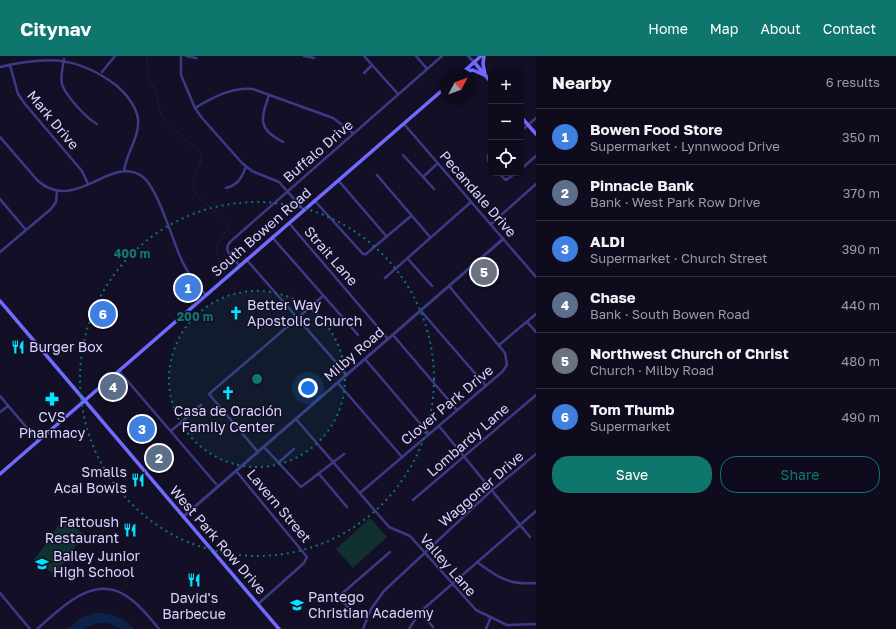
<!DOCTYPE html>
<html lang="en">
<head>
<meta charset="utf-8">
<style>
  :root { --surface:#0e0b1c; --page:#1c1929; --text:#f1f3f6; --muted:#9b9ba3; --line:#2e2b3b; --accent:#0f766e }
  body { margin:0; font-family:"Golos Text",sans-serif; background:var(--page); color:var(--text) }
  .controls { position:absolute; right:12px; top:12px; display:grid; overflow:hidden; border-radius:8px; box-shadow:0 1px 3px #0004 }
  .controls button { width:36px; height:36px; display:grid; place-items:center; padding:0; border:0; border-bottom:1px solid var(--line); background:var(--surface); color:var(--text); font:20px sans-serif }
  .compass { position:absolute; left:440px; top:12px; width:36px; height:36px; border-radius:50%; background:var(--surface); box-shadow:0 1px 3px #0004; rotate:49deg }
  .you { position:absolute; left:308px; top:332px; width:14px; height:14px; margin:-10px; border:3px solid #fff; border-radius:50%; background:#1a73e8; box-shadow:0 0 0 6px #1a73e833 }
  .badge { display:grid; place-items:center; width:26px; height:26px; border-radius:50%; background:var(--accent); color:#fff; font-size:13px; font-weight:700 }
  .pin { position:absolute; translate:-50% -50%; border:2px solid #fff; box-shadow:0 1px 4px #0006 }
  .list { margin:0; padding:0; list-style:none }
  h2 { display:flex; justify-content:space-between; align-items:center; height:52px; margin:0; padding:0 16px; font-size:17px }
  h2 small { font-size:13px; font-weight:400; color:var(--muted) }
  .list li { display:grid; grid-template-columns:26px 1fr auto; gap:12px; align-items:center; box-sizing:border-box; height:56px; padding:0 16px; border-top:1px solid var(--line) }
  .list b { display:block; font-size:15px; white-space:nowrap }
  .list p { margin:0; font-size:13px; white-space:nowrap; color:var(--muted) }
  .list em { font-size:13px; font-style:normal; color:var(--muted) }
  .actions { display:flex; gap:8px; padding:12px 16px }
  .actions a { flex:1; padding:9px 0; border:1px solid var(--accent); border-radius:16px; text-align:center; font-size:14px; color:var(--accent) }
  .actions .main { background:var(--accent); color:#fff }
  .icon { flex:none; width:22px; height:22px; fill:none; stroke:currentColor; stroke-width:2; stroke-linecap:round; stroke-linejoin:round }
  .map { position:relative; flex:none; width:536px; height:573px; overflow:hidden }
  header { display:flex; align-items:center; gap:24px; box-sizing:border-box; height:56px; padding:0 20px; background:var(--accent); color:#fff }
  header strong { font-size:19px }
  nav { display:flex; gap:22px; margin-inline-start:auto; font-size:14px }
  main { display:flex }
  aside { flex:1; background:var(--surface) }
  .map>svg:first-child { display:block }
  .green { fill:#12302f }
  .water { fill:#0c2248 }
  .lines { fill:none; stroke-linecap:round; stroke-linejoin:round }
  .stream { stroke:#0c2248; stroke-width:1 }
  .minor { stroke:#3d3a85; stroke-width:2.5 }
  .tertiary { stroke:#3d3a85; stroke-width:3 }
  .secondary { stroke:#6f6bff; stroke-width:3.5 }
  .ring { fill:none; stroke:#0f766e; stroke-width:2; stroke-dasharray:2 4 }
  .labels { text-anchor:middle; stroke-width:3; stroke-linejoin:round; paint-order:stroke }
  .street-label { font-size:14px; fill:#d9d4ff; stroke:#130f26 }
  .poi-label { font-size:14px; fill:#d9d4ff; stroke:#130f26; text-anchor:start }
  .centre { fill:#0f766e; stroke:#130f26; stroke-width:2 }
  .ring-label { font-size:12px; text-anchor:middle; font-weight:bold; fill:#0f766e; stroke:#130f26; stroke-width:3; stroke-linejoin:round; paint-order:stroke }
</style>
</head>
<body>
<header>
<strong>Citynav</strong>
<nav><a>Home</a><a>Map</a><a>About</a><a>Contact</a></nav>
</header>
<main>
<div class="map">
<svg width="536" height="573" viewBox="0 0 536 573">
  <rect width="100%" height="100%" fill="#130f26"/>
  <!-- green -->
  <path class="green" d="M370,462l17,19 -34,31 -17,-19z
    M63,463l21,15 -29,41 -21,-15z"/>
  <!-- water -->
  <path class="water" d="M95,557c14,-1 30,4 39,16h-13l-13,-6h-7l-6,1 -11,5h-17l15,-12z"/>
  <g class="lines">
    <!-- stream -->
    <path class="stream" d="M147,0l1,20 8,17 5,22 14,15 26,23c3,12 -9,21 -8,33 1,16 29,25 36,39 -2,8 -9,12 -11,19 -5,17 12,34 18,49"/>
    <!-- minor -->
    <path class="minor" d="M181,0v19l14,33 7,10 40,45 10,8 27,11 25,28
      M186,0l10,2
      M304,0l10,2
      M364,0l34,38
      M416,0l11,13
      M64,3c-1,8 -4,17 -2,25 3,11 25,35 35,40
      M10,9l8,29 7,10 57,67 6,13
      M0,11c48,-11 78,-11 117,19 10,9 19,19 21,33 2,18 -12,34 -14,52
      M102,16l13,-16
      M364,17l8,-8
      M269,39c-8,24 -12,34 14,47
      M195,52c18,-11 37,-21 58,-19l80,29 20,15
      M404,68l132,153
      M521,75l15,-13
      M0,81l38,44c38,33 73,-28 105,-4 16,13 30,66 40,86 6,12 14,22 23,32
      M491,95l-3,4v5l3,5
      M403,99l31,34
      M521,113l15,-13
      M498,117l8,7 10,-7
      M377,119l53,62
      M423,121l15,-14
      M338,124l49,57
      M226,132c12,-3 16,-10 20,-22
      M0,143l26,31
      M314,144l49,54h3l45,-38
      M289,167l99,116
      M491,168l45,-40
      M272,181l86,98
      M0,196l51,-43 5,-7 1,-11
      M246,203l101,116
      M408,203l24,27
      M239,209c-6,-7 -17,-15 -9,-23l212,-186
      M385,222l86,-76
      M421,255l65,75
      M527,266l9,10
      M393,279l64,75
      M499,289l37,-31
      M365,303l64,75
      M119,315l97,113
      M338,327l64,74
      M0,340l38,45
      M0,356l8,-6
      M296,363l93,108 21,9 66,74 31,15 29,-1
      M439,370l91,111
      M171,375l30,-26
      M264,391l37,40 43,-33
      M258,396l-49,-58 114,-98
      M278,407l16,-14
      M236,415l71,86 -3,6 -46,41
      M319,418l28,33
      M360,437l142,-121 5,-7 -2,-12 -56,-67
      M413,444l123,-105
      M477,506c22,16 31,23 59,21
      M0,537l30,36
      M420,556l13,15
      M367,562l-16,-8 -13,-13 52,-45
      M37,573c27,-23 60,-59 95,-29 10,8 19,19 27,29
      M363,573l8,-20 13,-18 107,-100 45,-37
      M409,573l11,-17 116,-101
      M486,573l4,-10"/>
    <!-- tertiary -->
    <path class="tertiary" d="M468,0l6,6
      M183,461l320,-278"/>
    <!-- secondary -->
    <path class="secondary" d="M484,0l-1,8 2,10
      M474,6l17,20
      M463,16l10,-2 11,5
      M461,18l20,-18
      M521,61l15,17
      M0,245l279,328
      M0,418l446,-387"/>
  </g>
  <!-- distance rings -->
  <circle cx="257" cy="323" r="88" fill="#0f766e" fill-opacity=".12"/>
  <g class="ring">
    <circle cx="257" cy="323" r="88"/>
    <circle cx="257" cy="323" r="177"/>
  </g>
  <!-- icons -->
  <defs>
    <g id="church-bare" transform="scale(1.08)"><path d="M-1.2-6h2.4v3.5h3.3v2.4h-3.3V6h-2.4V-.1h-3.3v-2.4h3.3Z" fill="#00e5ff" stroke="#130f26" stroke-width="2.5" paint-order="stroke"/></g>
    <g id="restaurant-bare" transform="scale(1.08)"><path d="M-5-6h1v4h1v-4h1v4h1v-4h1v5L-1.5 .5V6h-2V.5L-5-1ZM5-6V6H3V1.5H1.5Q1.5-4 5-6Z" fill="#00e5ff" stroke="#130f26" stroke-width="2.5" paint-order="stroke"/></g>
    <g id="pharmacy-bare" transform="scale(1.08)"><path d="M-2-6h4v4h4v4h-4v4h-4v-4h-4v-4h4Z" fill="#00e5ff" stroke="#130f26" stroke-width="2.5" paint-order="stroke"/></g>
    <g id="school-bare" transform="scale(1.08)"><path d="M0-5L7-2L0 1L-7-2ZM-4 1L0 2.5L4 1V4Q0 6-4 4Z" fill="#00e5ff" stroke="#130f26" stroke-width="2.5" paint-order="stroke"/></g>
  </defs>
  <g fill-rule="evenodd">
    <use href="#church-bare" x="236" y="257"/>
    <use href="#restaurant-bare" x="18" y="291"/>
    <use href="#church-bare" x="228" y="337"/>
    <use href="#pharmacy-bare" x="52" y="343"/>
    <use href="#restaurant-bare" x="138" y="424"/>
    <use href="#restaurant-bare" x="130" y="474"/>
    <use href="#school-bare" x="42" y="508"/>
    <use href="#restaurant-bare" x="194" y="524"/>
    <use href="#school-bare" x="297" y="549"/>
  </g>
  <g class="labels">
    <!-- street labels -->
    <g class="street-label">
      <text transform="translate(53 64) rotate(50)" y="5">Mark Drive</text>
      <text transform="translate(318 95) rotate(-41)" y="5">Buffalo Drive</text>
      <text transform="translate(478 138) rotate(49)" y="5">Pecandale Drive</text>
      <text transform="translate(261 176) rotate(-41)" y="5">South Bowen Road</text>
      <text transform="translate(331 200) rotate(49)" y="5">Strait Lane</text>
      <text transform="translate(354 298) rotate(-41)" y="5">Milby Road</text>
      <text transform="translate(447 349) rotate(-40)" y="5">Clover Park Drive</text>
      <text transform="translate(468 384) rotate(-41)" y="5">Lombardy Lane</text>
      <text transform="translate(481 433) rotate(-41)" y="5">Waggoner Drive</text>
      <text transform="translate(279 450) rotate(50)" y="5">Lavern Street</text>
      <text transform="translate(218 484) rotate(49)" y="5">West Park Row Drive</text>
      <text transform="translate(448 509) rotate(49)" y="5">Valley Lane</text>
    </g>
    <!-- poi labels -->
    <g class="poi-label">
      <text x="247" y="254">Better Way<tspan x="247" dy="16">Apostolic Church</tspan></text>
      <text x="29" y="296">Burger Box</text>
      <text x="228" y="360" text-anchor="middle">Casa de Oración<tspan x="228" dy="16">Family Center</tspan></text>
      <text x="52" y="366" text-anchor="middle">CVS<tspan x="52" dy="16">Pharmacy</tspan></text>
      <text x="127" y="421" text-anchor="end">Smalls<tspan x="127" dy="16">Acai Bowls</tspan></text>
      <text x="119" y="471" text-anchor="end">Fattoush<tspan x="119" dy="16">Restaurant</tspan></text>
      <text x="53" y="505">Bailey Junior<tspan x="53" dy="16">High School</tspan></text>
      <text x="308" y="546">Pantego<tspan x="308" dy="16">Christian Academy</tspan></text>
      <text x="194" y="547" text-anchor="middle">David's<tspan x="194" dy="16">Barbecue</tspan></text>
    </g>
  </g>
  <circle cx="257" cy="323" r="6" class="centre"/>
  <g class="ring-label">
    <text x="132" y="202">400 m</text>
    <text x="195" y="265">200 m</text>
  </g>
</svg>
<div class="controls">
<button>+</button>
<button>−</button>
<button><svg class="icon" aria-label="locate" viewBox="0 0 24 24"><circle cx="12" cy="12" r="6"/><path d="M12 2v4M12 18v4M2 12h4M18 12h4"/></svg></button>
</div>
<svg class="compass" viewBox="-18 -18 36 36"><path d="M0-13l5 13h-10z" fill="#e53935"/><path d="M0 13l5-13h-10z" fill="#9b9ba3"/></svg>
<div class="you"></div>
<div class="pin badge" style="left:188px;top:232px;background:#3f7fe0">1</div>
<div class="pin badge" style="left:159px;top:402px;background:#5c6f8a">2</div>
<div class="pin badge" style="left:142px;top:373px;background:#3f7fe0">3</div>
<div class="pin badge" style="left:113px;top:331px;background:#5c6f8a">4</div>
<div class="pin badge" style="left:484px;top:216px;background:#6b7280">5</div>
<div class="pin badge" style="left:103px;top:258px;background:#3f7fe0">6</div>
</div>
<aside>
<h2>Nearby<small>6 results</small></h2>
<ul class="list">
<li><span class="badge" style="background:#3f7fe0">1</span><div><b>Bowen Food Store</b><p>Supermarket · Lynnwood Drive</p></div><em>350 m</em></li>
<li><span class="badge" style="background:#5c6f8a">2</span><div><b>Pinnacle Bank</b><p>Bank · West Park Row Drive</p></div><em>370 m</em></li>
<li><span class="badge" style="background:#3f7fe0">3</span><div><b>ALDI</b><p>Supermarket · Church Street</p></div><em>390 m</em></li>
<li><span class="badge" style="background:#5c6f8a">4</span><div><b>Chase</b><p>Bank · South Bowen Road</p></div><em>440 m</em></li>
<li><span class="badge" style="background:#6b7280">5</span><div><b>Northwest Church of Christ</b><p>Church · Milby Road</p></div><em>480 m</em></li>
<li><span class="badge" style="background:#3f7fe0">6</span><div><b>Tom Thumb</b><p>Supermarket</p></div><em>490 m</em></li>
</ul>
<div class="actions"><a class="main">Save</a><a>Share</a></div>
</aside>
</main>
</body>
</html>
